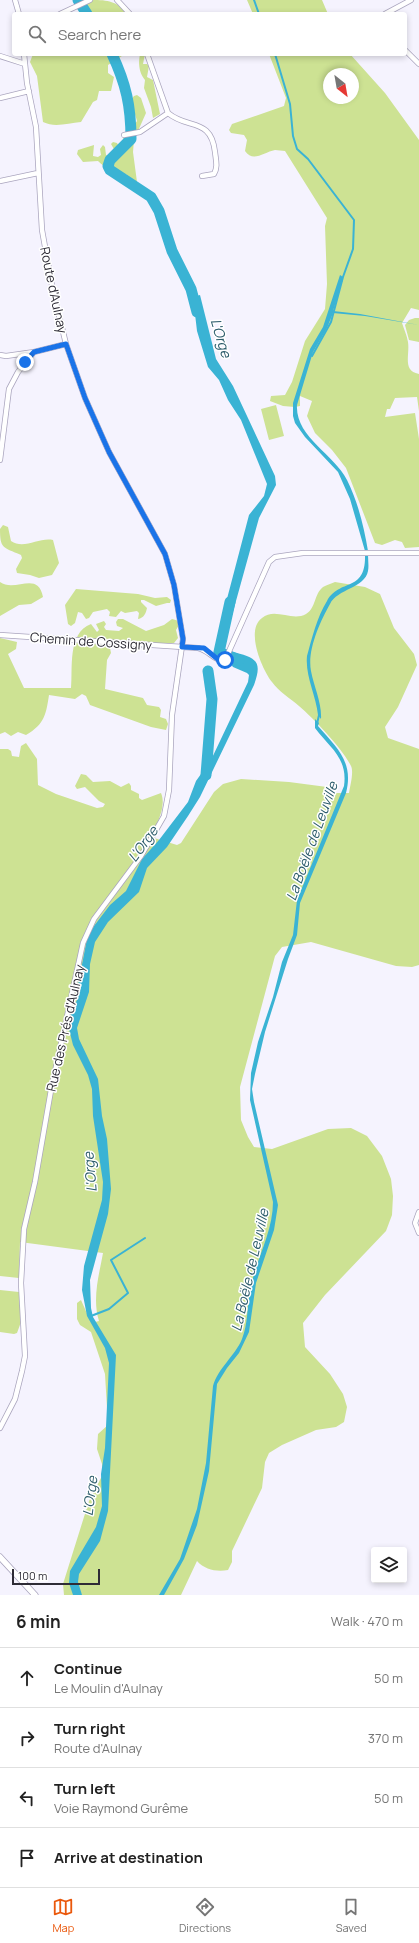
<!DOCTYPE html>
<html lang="en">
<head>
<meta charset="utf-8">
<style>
  :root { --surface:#fff; --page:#f2f2f2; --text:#222; --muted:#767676; --line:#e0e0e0; --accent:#ea580c }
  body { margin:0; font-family:Manrope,sans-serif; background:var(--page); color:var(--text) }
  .controls { position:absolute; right:12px; bottom:12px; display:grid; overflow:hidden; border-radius:4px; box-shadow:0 2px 6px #0003 }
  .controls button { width:36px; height:36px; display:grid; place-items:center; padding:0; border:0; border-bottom:1px solid var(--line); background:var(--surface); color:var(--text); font:20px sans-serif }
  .compass { position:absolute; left:323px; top:68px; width:36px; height:36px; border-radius:50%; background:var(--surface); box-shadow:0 2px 6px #0003; rotate:149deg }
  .scale { position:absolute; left:12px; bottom:10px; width:88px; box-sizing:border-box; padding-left:4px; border:2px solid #2e2c36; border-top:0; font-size:11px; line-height:14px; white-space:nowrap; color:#2e2c36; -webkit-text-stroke:3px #fff; paint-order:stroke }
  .stop { position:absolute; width:12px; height:12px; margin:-9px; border:3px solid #1a73e8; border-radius:50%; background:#fff }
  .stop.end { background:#1a73e8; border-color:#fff; box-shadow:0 1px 4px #0008 }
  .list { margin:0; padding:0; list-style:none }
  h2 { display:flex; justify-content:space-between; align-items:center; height:52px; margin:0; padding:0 16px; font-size:17px }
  h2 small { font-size:13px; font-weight:400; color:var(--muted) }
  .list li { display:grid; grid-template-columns:26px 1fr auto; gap:12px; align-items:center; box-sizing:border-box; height:60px; padding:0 16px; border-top:1px solid var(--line) }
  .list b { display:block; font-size:15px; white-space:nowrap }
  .list p { margin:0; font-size:13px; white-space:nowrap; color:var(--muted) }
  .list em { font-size:13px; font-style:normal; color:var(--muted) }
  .icon { flex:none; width:22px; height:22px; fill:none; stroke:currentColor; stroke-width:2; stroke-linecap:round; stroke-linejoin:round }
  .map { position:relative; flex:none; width:419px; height:1595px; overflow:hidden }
  .search { position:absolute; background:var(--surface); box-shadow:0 2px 6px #0003; left:12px; right:12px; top:12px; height:44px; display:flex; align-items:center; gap:10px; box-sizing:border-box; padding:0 14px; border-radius:4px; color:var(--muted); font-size:15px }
  .sheet { height:292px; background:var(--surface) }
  nav { display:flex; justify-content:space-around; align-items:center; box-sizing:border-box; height:56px; border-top:1px solid var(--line); background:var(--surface); font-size:11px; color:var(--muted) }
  nav a { display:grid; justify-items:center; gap:2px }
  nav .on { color:var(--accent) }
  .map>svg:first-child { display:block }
  .green { fill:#cde293; fill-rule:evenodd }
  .water { fill:#3ab3d4 }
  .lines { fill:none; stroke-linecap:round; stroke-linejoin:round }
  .stream { stroke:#3ab3d4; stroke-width:2 }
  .river { stroke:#3ab3d4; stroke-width:11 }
  .minor-casing { stroke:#aaa5be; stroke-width:6 }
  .tertiary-casing { stroke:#aaa5be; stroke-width:7 }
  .minor { stroke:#fff; stroke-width:4.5 }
  .tertiary { stroke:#fff; stroke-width:5.5 }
  .route { stroke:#1a73e8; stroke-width:5 }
  .labels { text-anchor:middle; stroke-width:3; stroke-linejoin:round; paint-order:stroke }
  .street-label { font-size:13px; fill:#2e2c36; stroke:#fff }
  .water-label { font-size:14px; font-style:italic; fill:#2c5c6b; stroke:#fff }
</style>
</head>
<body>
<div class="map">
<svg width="419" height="1595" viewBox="0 0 419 1595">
  <rect width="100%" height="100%" fill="#f5f3fe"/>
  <!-- green -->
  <path class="green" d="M92,0c16,0 25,1 35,14h-38l-7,-9z
    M247,0h75l6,14h-75z
    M33,54h75l2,2 15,-2 -17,11v8l6,4 -3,14h-12l-2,9 -4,2 -12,20c-13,1 -26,6 -38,0l-6,-46 -7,-14z
    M140,54h5l-2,10h4l2,2 -2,11 6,3 7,34 -7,4 -2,-11 -7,-19 1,-8c-6,-7 -7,-17 -5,-26z
    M269,54h81l35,39 34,47v170l-8,-2 -9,15c2,6 5,13 6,19 2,13 -6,29 11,32v37l-2,-14 -22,1 -5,11h-3l-2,8 30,-4 4,26v108l-14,1 -3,-6 -7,-2 -13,5 -7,-2 -29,-75 -14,-18 -17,-17 -8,-17 5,-15 -12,-5v10l-5,1 -12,-1 -13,-5 1,-5 14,-1 7,-13 13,-41 20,-32 2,-25 -2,-58 2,-8 -42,-67c-3,0 -7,-1 -10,-1 -11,2 -22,13 -30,1l2,-11 -3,-5 -13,-2 -2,-3 3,-6 52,-18 2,-8zM329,74h24v24h-24z
    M137,95l4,3 5,15 -12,27 -1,12 4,30 -3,2h-2l-6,-10 -4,1c-9,-5 -17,-7 -24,-14l-15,1 -6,-8 1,-4 16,-5 -1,11 5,1 3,-2 -1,-6 3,-4 2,2 1,8 2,1 7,-5 -4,-7 2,-2 4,1 5,9 3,-1 1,-4 -3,-9 5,-4 9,-13 -6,-21 3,-4z
    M415,318h4v24l-10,-2 -4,-15 4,-5z
    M276,405l8,31 -15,4 -8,-31z
    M3,525l5,2 3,14c13,9 28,-4 42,-1l6,23 -7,12 -13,3 -9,-3 -13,-2 -1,-4 6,-11 -1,-3c-18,-8 -21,-6 -21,-26z
    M0,582c15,11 38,-12 43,15l-12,7 -12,1 -19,11z
    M335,582l30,5 15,7 14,34 20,26 3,11 -19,42 -13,20 3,11 31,11v216l-7,2 -16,-1 -85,-24 -29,5 -7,9 -35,131 1,33 7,17 6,10 18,2 56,-20 23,-1 16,8 15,20 9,23 2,17 -1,19 -6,16 -61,64 -22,28 2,24 25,27 13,20 4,13 -3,15 -8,5 -20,3 -34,15 -13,8 -4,9 -3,26 -30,63v11l-4,8c-11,2 -23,0 -31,-9l-16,34h-117l-1,-11 26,-83 13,-25v-12l-5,-15 1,-15 10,-9 -3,-51 -14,-42 -11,-7 -3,-6v-16l4,-3 8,18 6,4 4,-1c-7,-22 0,-46 4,-68l-83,-11 -1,36 -19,-2v-527h8l3,2 1,5 7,1 2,-11 5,-3 11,16 1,26 18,9 41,14 6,-1 2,-3 -6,-3 -14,-14 -8,2 -2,-3 6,-12 5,1 7,7 17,-1 11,6 8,-4 2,3v4l8,4v4l3,2 19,-7c6,14 -5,32 -10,44l26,8 4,-2 33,-51 9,-8 18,-5 48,3 38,5 9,6h13c1,-7 5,-21 2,-27 -9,-18 -37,-47 -52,-60 -8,-7 -21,-15 -27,-24 -10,-13 -27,-52 -10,-64 13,-11 30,4 44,-4 10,-6 8,-20 17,-27 3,-2 8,-3 12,-5z
    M76,589l62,5 17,4 12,-1 4,3 -1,3h-3l-11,3 -12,-6h-3v2l6,6c-1,5 -3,10 -9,11l1,-6 -2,-2 -12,2 -4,-2 -5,6 -7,-1 1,-4 -3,-3 -14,3 -4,6 -3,1 -4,-6 -4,-1 -3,11 -4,3 -3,-2 -3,-19z
    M118,619h5l23,12 18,-6 8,-6 7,2v4l-3,5 2,8 -4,5 -62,2 -2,3 1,5 -4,7 -2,29 38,9 4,7 12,2 2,3 -1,7 6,2 2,5 -2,6 -15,-3 -61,-22 -4,-9 -4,-2 -7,5 -26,-4c-3,19 -4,29 -23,40l-8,-3 -7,4 -6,-4 -5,2v-96l17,4 -1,7 -8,5 16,34h47c2,-19 -4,-55 20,-64l6,8 2,-2 -3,-6 8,-3 2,3 -2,3 2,3 13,1 4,-3 -6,-2 -1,-4z
    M0,1290l19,2 2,30 -4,11 -3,1 -14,-2z"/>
  <!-- water -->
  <path class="water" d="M340,275l3,2v2l-10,32 27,3 59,11 -54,-9 -32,-3 -6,15 -14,24 -16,53c-2,32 37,49 50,75 11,22 17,47 21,71h-3l-15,-52 -12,-27 -33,-35 -10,-14 -2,-7v-13l17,-54 13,-22z
    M200,295l16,64 17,27 42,90 1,9 -17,33 -28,101 -8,-5 26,-99 15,-19 3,-12 -26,-64 -13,-20 -9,-20 -11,-13 -11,-36 -4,-34z
    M365,555h3c0,5 1,11 0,16 -3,17 -31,18 -38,33 -10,18 -23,46 -19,67 3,16 11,32 10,48l-3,-4c-2,-20 -13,-39 -11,-59 5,-18 10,-39 20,-55 13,-23 39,-8 38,-46z
    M231,651c22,7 33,7 23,34l-54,112 -12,19 -21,31 -20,21 -8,24 -31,30 -13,20 -5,22 -1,28 -12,36 2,11 19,40 4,37 5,23 4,50 -3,25 -18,66 1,28 2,9 23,38 -8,156 -8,30 -21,33 -1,8 4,13h-9l-4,-12 1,-12 26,-44 6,-21 -1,-32 4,-26 4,-85 -4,-15 -18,-32 -5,-26 2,-24 18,-66 1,-18 -10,-66 -1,-27 -4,-14 -15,-30 -5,-20 4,-15 5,-10 1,-15 9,-46 7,-13 16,-21 16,-14 16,-32 17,-19 29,-38 8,-21 15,-21 37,-78 1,-7 -2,-2 -14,-6 -6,-8z
    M315,719l4,4 -1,3c19,22 36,36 28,67l-46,110 -3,32 -9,24 -23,73 -10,42 -3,15 2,13 24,103 -4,25 -18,53 -7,49 -10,21 -12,15 -10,16 -8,87 -12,54 -13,34 -20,36h-5l21,-36 17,-50 9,-46 7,-77c5,-18 22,-30 29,-47 6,-15 5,-32 8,-48 5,-30 23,-58 23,-89l-23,-102 1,-27 7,-31 15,-45 9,-35 11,-27 4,-35 47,-114c4,-28 -14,-38 -29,-58z"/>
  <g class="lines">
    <!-- stream -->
    <path class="stream" d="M254,0l5,14
      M275,54l15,50 3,32 4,13 11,10 46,61 -1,29 -10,28 -12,45 -19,34
      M317,724l2,-9
      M91,1316l18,-7 19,-16 -17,-33 34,-22"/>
    <!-- river -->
    <path class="river" d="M78,0l9,14
      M112,54c14,30 19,52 19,85l-21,21 -2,6 2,4 41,27 8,14 13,40 19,38 6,23
      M230,602l-11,50 20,8
      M206,775l6,-76 -4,-28"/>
    <!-- minor casing -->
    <g class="minor-casing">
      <path id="minor" d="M15,0l4,14
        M117,0l13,14
        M60,14l30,-14
        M385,14l26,-14
        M405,50l14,14
        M147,54l21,59c20,17 43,4 47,39 1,9 3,15 -1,22l-12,2
        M0,56l25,8
        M0,98l29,-7
        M124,135l16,-3 28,-19
        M0,181l38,-8
        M0,355l6,1 28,-4
        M0,460l9,-71 9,-17 16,-20 32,-8
        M0,635l198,13c10,2 16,12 25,13l3,-3 43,-96 6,-5 28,-4h116
        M419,1212l-4,11 4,10
        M0,1428l15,-29 7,-28 3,-15 -4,-73 3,-54 11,-47 16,-92 32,-147 11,-24 47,-63 23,-40 5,-26 3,-75 11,-76 -9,-54 -9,-31 -56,-102 -24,-54 -19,-54 -13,-53 -11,-61 -6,-103 -9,-44 -3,-29"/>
    </g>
    <!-- tertiary casing -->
    <g class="tertiary-casing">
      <path id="tertiary" d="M0,1557l35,38"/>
    </g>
    <!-- minor -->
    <use href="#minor" class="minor"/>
    <!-- tertiary -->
    <use href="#tertiary" class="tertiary"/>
  </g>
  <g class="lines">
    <!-- route -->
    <path class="route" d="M25,362l9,-10 32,-8 19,54 24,54 56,102 9,31 9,54 -1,8 22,1 16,13 5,-1"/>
  </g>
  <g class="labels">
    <!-- street labels -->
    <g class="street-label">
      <text transform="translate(54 290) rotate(78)" y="5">Route d'Aulnay</text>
      <text transform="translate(91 641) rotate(4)" y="5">Chemin de Cossigny</text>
      <text transform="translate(65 1028) rotate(-77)" y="5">Rue des Prés d'Aulnay</text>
    </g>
    <!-- water labels -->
    <g class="water-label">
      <text transform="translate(221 338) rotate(73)" y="5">L'Orge</text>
      <text transform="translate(312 841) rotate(-70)" y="5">La Boële de Leuville</text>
      <text transform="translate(143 844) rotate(-54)" y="5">L'Orge</text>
      <text transform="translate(90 1172) rotate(-95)" y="5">L'Orge</text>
      <text transform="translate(250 1270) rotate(-77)" y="5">La Boële de Leuville</text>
      <text transform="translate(90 1496) rotate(-83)" y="5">L'Orge</text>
    </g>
  </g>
</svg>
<div class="controls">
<button><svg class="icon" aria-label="layers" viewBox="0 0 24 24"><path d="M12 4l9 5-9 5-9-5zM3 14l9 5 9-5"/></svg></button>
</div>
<svg class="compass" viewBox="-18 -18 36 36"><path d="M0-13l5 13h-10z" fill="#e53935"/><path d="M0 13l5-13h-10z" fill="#767676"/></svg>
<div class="scale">100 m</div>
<div class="stop" style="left:225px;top:660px"></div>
<div class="stop end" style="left:25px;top:362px"></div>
<div class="search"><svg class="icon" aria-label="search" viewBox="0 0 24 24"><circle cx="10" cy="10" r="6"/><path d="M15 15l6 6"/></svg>Search here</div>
</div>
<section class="sheet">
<h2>6 min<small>Walk · 470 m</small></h2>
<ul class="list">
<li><svg class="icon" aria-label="ahead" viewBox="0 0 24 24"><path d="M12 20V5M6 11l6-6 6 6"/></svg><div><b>Continue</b><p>Le Moulin d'Aulnay</p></div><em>50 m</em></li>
<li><svg class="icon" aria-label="right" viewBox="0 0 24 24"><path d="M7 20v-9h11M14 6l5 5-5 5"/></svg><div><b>Turn right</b><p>Route d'Aulnay</p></div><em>370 m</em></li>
<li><svg class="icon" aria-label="left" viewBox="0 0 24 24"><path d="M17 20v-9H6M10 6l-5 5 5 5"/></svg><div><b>Turn left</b><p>Voie Raymond Gurême</p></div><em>50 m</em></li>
<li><svg class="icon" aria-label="arrive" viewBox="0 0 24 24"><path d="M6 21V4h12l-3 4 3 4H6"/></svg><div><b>Arrive at destination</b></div></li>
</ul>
</section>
<nav>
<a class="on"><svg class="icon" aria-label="map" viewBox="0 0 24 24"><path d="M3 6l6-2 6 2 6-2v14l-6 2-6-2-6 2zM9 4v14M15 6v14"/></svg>Map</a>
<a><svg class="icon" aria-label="directions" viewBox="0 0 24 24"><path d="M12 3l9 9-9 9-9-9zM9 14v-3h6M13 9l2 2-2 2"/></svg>Directions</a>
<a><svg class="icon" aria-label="saved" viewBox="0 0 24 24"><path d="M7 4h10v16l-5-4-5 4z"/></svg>Saved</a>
</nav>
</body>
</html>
